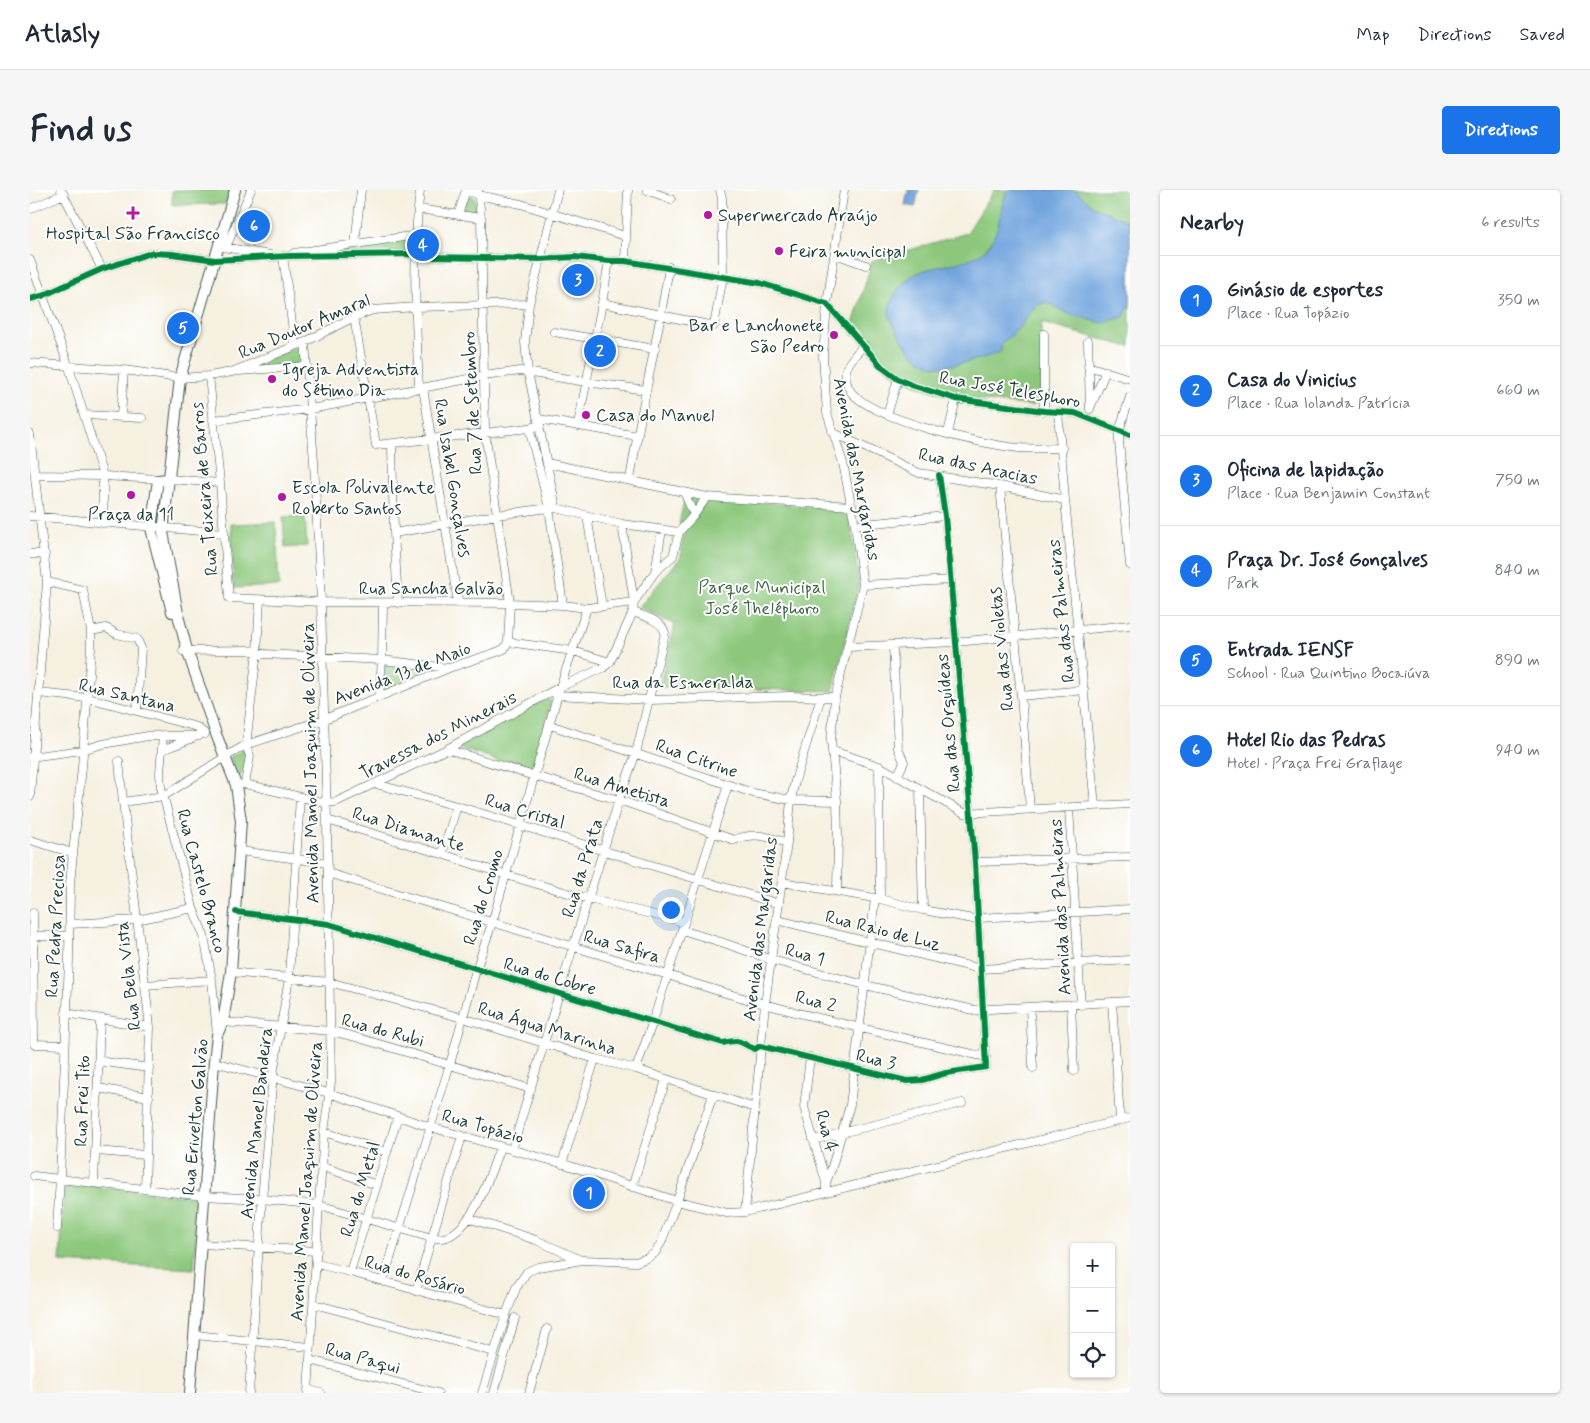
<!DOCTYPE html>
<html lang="en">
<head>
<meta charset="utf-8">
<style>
  :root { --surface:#fff; --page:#f6f6f7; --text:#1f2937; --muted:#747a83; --line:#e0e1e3; --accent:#1a73e8 }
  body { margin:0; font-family:Mynerve,sans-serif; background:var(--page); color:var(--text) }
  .controls { position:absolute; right:15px; bottom:15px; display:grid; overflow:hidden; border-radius:5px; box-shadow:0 1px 4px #0004 }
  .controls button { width:45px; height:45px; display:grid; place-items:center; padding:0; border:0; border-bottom:1px solid var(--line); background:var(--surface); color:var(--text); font:25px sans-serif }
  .you { position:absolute; left:640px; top:719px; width:18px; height:18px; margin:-12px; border:4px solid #fff; border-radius:50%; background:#1a73e8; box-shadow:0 0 0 8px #1a73e833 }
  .badge { display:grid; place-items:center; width:32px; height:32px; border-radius:50%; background:var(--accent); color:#fff; font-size:16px; font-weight:700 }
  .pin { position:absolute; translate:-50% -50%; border:2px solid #fff; box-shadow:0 1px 5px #0006 }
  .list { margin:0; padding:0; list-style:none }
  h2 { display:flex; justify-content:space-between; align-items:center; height:65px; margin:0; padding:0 20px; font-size:21px }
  h2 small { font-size:16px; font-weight:400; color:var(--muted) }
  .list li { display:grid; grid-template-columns:32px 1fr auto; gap:15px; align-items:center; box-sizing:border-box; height:90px; padding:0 20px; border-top:1px solid var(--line) }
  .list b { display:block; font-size:19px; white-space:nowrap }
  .list p { margin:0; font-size:16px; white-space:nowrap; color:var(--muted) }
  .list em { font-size:16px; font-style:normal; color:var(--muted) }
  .icon { flex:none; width:28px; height:28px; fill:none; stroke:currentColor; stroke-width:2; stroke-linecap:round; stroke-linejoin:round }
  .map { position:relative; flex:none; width:1100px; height:1203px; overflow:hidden; border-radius:5px }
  header { display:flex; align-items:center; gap:30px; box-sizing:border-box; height:70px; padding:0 25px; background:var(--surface); border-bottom:1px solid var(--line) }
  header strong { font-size:24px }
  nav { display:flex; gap:28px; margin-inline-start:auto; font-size:18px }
  .intro { display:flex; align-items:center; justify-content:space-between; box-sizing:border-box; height:120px; padding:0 30px }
  h1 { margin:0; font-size:35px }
  .button { padding:12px 22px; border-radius:5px; background:var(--accent); color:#fff; font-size:18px; font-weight:700 }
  main { display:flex; gap:30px; padding:0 30px }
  aside { flex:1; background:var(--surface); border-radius:5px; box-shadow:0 1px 4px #0004 }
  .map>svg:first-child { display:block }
  .green { fill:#8cc77b; stroke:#568258 }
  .water { fill:#71a4dd; stroke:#487088 }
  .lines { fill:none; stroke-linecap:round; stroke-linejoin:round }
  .minor-casing { stroke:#3f584e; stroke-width:9 }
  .major-casing { stroke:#3f584e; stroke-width:12 }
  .minor { stroke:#fff; stroke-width:8 }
  .major { stroke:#fff; stroke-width:10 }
  .cycleway-casing { stroke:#fff; stroke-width:9 }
  .cycleway { stroke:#00873e; stroke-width:6 }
  .poi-dot { fill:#b5179e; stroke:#fff; stroke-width:2 }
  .labels { text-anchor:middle; stroke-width:4; stroke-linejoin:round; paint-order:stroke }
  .poi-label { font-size:18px; fill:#1f3d34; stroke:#fff; text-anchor:start }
  .street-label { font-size:18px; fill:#1f3d34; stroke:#fff }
  .park-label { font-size:18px; fill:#406649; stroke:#fff }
</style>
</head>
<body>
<header>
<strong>Atlasly</strong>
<nav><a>Map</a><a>Directions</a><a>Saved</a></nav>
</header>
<div class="intro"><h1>Find us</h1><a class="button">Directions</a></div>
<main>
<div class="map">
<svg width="1100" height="1203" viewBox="0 0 1100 1203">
  <rect width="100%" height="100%" fill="#fff"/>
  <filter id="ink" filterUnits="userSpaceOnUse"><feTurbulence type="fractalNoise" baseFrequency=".02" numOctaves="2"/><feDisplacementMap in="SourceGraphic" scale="10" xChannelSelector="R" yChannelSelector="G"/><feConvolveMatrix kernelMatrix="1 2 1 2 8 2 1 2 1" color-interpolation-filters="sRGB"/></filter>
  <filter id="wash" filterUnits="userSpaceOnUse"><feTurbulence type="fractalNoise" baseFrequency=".0096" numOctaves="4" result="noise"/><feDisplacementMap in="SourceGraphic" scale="20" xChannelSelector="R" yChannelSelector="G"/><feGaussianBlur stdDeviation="1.12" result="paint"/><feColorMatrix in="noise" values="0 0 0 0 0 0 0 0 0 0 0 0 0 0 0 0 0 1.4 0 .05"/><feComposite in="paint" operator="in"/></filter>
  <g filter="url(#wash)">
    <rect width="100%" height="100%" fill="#f6f0e0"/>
    <!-- green -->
    <path class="green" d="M142,0h60l-4,14 -56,1z
      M964,0h131l5,5v152l-89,-24v78l-9,5c-44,-5 -115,-9 -148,-40 -12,-11 -22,-26 -32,-38l20,-67 95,-28z
      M438,4l7,4 1,15 -2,2 -11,-3z
      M384,47v15l-112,2z
      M272,155l1,19 -57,5z
      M655,306l164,14 10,73 -26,108 -174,-4 16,-62 -36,-18 42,-50 3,-31 -5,-2z
      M275,326l2,30 -22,2 -2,-31z
      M246,332l3,64 -45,2 -3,-64z
      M355,473l43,7 1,4 -46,18z
      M514,510l7,1 -19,72 -76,-26z
      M216,559c3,12 0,22 -9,30l-7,-22z
      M34,993l134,15 -4,71 -134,-7z"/>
    <!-- water -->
    <path class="water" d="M878,0h11l-4,17 -10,-2z
      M977,0h68l19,17 36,15v81l-6,14 -23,6 -32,-9 -24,-12 -11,5 -15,21 -18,17v6l-3,2c-13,5 -50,15 -63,13 -7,-1 -18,-8 -23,-13 -6,-6 -23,-33 -23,-40 0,-12 9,-25 18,-33 18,-17 57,-12 78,-30 16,-16 14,-40 22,-60z"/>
  </g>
  <g filter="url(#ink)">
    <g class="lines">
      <!-- minor casing -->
      <g class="minor-casing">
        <path id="minor" d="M31,0l41,79
          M437,0l11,5 43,9 104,32
          M448,0l3,28 4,214 25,171 -2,39
          M617,0l24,9
          M0,19l34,-15
          M388,19l63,9
          M428,25l8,-25
          M325,54l6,-54
          M193,57l47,8
          M196,57l25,-57
          M264,63l123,-18 10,2 2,20
          M805,64l31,11
          M253,66l12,90
          M0,70l39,107 34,109v47
          M595,71l3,-71
          M0,109l12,-3 60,-27 49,-16 21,1 43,6 74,-4 127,-2 13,3 111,2 35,-2 34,4h16l135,22 67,21 55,63 16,12 13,6 45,14 88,12 31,2 55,22
          M572,113l112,23 9,-50 -1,-78 -2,-8
          M324,127l22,128 153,-17 11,-3
          M524,142l101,17
          M1014,144v77
          M1058,151l2,68
          M275,152l9,120 7,140 6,218 4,262 -7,50 -5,73 -11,188
          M834,155c-6,7 -16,16 -18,25 -1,7 1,16 5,22 23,28 132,53 168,56 14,1 29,0 43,0
          M0,173l94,7 56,8 29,-2 23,-4 73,-30 49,-25 19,-7 43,-3 113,-3
          M1058,176l42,13
          M209,181l68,-5
          M179,186l11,107 9,115 92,4 189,1 53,2 24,3 47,-6 -12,-78
          M393,198l35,215
          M389,199c-3,-66 -7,-133 1,-199
          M1100,207l-11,34v10l11,124
          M1061,216l15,-35
          M1028,222l7,88 30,306
          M55,225l57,3
          M857,225l11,-36
          M91,227l3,-47
          M509,229l98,17
          M183,230l98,-11 173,-33 36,-5 66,11 60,8
          M548,235l24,-122 7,-42
          M499,238l20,80 14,97
          M802,242l87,41 81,13 65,14
          M918,243l8,-34
          M0,244l17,148 -17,215
          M362,254l2,89 4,70
          M517,273l160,34 145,9
          M5,285l68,1 56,3
          M139,289l51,4
          M600,290c11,-72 28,-142 39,-213
          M970,296l21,210 9,113
          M526,318l-28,-136 -3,-30 4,-38 29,-114
          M664,325l13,-18
          M0,326l194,17
          M557,326l15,90
          M825,335l90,-9
          M364,343l103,-18 52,-7h7l66,16 57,8
          M0,364h15
          M625,382l7,-42
          M17,392l36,8 8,41v17l-9,119 -12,116 -1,77 -9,218 -3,50
          M833,395l88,-5
          M61,441l15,-3 11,6 20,5 4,9 -4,62
          M478,452l65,9 37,11
          M863,456l5,102 6,14 -7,15
          M818,457l108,-5 174,-17
          M153,461l65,-1 16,4 118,6 66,8
          M8,503l50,5 109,29 8,7
          M526,505l94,5 140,-4 31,1
          M349,506l3,-36 1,-57
          M991,506l63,-6
          M520,535l203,68 38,7 46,1
          M133,545l-3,38 1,14 32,121 11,28 8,44 5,55
          M417,559l87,27 85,24 115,40c21,-8 32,-4 53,3
          M132,560l31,-12
          M803,561l46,15 85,47 166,-9
          M0,567l52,-7 21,-6 45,-8h51
          M89,571l4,41 27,225 -5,162
          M849,576l1,133
          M215,594l5,-28 -4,-11 11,-93 3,-52
          M346,594l81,22 322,98
          M206,595l9,-1 81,19 10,-1 111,-53 113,-62 43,-19 7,-6 23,-50 1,-10 21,-30 18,-16 6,-24 15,-17 -10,-23
          M890,599l3,121
          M93,612l41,-6 61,-39 21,-12 79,-26 124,-51 48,-16 7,-3 4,-7
          M1039,618l12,197
          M297,630l115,34 64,21 83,24 95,23
          M0,650l43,13
          M210,661l87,12
          M412,664l15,-48
          M945,672l155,-5
          M298,683l340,102c104,35 212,57 318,82
          M752,692l98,17 43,11 50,9 6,-1 151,-9
          M807,701l1,-54 -1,-36 -6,-61 4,-43 28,-112 -8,-60 -12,-62 -16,-50 -4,-56 4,-53 17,-114
          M206,722l93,12 394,119c21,-5 15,0 32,6l5,-3 147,35 15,-1 24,-7 40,-6 -11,-205 -30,-346 -6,-41
          M3,723l1,131 31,1
          M747,730l204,49 149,-9
          M40,734l67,-4 56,-12
          M652,740l42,13 48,17 93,25 109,25 156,-9
          M3,746h36
          M201,782l98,10 134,36 132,41 41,10 119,39
          M115,795l67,-5
          M1082,812l8,117
          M1041,815l3,66
          M1000,818l3,60
          M36,823l84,14
          M193,832l108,9 21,5 179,53
          M780,867l-6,50 22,75
          M68,871l51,7
          M184,872l115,31 101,34 134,37 113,37 50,12 18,-1 385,-94
          M606,879l17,-48 75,-236
          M68,898l51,9
          M294,942l63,20
          M783,950l149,-37
          M482,960l61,-203 46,-147 17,-47 29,-120c-2,-12 -21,-17 -32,-21
          M66,961l50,4
          M532,974l33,-105
          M293,977l54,18
          M4,986l169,20 59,3 57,6 113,33c5,0 11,1 15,-1 29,-13 43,-63 53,-90
          M64,993l6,-164
          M602,997l34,-107
          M796,1002v-10l5,-12 19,-65 25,-206
          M715,1022l20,-208 22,-161 4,-43 4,-19 26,-84h14
          M438,1028l68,22 45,20
          M172,1054l115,7
          M287,1074l33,8 156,43
          M320,1082l48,-156
          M353,1092l67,-218 26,-94 16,-47 68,-236 27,-79
          M386,1101l46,-155
          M284,1114l180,48
          M165,1145l115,12
          M280,1170l128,33
          M279,1200l12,3
          M219,1203l13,-194 11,-125 16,-96 11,-181
          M452,1203l24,-78 10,-27 11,-16 11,-5 45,-7 53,2 11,-4 8,-5 6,-10 16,-42 36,-106
          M464,1203l21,-75
          M499,1203l18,-64"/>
      </g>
      <!-- major casing -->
      <g class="major-casing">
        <path id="major" d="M139,289l-11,1 -7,48 21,84
          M160,1203l24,-331 3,-27 6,-13 8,-50 10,-151 -5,-36 -20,-51 -29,-84 -8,-31 -16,-87 17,-154 55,-188"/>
      </g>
      <!-- minor -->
      <use href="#minor" class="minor"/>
      <!-- major -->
      <use href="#major" class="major"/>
      <!-- cycleway casing -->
      <g class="cycleway-casing">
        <path id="cycleway" d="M0,109l12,-3 60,-27 49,-16 21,1 43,6 74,-4 127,-2 13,3 111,2 35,-2 34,4h16l135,22 67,21 55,63 16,12 13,6 45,14 88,12 31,2 55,22
          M206,722l93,12 394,119c21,-5 15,0 32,6l5,-3 147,35 15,-1 24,-7 40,-6 -11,-205 -30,-346 -6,-41"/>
      </g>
      <!-- cycleway -->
      <use href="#cycleway" class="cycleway"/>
    </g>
  </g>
  <!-- markers -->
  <g class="poi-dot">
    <path d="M100.5 15.5h5v5h5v5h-5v5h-5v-5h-5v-5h5z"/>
    <circle cx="678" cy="25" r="5"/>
    <circle cx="749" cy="61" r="5"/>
    <circle cx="804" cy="145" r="5"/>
    <circle cx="242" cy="189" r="5"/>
    <circle cx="556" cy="225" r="5"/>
    <circle cx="101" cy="305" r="5"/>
    <circle cx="252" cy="307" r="5"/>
  </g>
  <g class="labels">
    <!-- poi labels -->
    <g class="poi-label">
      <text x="688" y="31">Supermercado Araújo</text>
      <text x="103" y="49" text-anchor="middle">Hospital São Francisco</text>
      <text x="759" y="67">Feira municipal</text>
      <text x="794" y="141" text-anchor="end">Bar e Lanchonete<tspan x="794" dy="21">São Pedro</tspan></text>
      <text x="252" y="185">Igreja Adventista<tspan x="252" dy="21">do Sétimo Dia</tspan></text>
      <text x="566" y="231">Casa do Manuel</text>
      <text x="262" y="303">Escola Polivalente<tspan x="262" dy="21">Roberto Santos</tspan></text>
      <text x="101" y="330" text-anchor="middle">Praça da 11</text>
    </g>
    <!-- street labels -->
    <g class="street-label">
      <text transform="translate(274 136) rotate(-23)" y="6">Rua Doutor Amaral</text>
      <text transform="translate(980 199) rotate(10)" y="6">Rua José Telesphoro</text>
      <text transform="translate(442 213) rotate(-93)" y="6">Rua 7 de Setembro</text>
      <text transform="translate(948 276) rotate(12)" y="6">Rua das Acacias</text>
      <text transform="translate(827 279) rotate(79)" y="6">Avenida das Margaridas</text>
      <text transform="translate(423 288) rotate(81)" y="6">Rua Isabel Gonçalves</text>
      <text transform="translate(174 299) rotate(-95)" y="6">Rua Teixeira de Barros</text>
      <text x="401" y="404">Rua Sancha Galvão</text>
      <text transform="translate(1031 421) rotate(-96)" y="6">Rua das Palmeiras</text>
      <text transform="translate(971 459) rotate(-96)" y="6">Rua das Violetas</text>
      <text transform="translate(372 483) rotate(-21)" y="6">Avenida 13 de Maio</text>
      <text x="653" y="498">Rua da Esmeralda</text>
      <text transform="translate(97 505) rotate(13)" y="6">Rua Santana</text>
      <text transform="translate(918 533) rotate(-95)" y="6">Rua das Orquídeas</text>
      <text transform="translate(408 545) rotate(-27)" y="6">Travessa dos Minerais</text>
      <text transform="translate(667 568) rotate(19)" y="6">Rua Citrine</text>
      <text transform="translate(280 573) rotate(-91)" y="6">Avenida Manoel Joaquim de Oliveira</text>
      <text transform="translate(592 597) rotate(17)" y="6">Rua Ametista</text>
      <text transform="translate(495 621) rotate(17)" y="6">Rua Cristal</text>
      <text transform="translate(379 639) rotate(17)" y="6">Rua Diamante</text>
      <text transform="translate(552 678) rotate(-73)" y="6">Rua da Prata</text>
      <text transform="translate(172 691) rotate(75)" y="6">Rua Castelo Branco</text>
      <text transform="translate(453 707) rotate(-73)" y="6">Rua do Cromo</text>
      <text transform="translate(1030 717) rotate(-93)" y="6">Avenida das Palmeiras</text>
      <text transform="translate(25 736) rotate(-87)" y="6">Rua Pedra Preciosa</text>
      <text transform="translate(730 739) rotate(-83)" y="6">Avenida das Margaridas</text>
      <text transform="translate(853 740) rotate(14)" y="6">Rua Raio de Luz</text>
      <text transform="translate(592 756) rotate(16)" y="6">Rua Safira</text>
      <text transform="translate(775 764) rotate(15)" y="6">Rua 1</text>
      <text transform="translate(98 786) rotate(-97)" y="6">Rua Bela Vista</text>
      <text transform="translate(520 786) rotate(16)" y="6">Rua do Cobre</text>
      <text transform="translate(786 811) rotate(14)" y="6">Rua 2</text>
      <text transform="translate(517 838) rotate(17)" y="6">Rua Água Marinha</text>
      <text transform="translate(353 840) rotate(15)" y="6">Rua do Rubi</text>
      <text transform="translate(846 869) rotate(13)" y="6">Rua 3</text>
      <text transform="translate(52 911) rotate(-88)" y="6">Rua Frei Tito</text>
      <text transform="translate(165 927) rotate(-85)" y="6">Rua Erivelton Galvão</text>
      <text transform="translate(226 933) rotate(-84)" y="6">Avenida Manoel Bandeira</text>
      <text transform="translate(453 936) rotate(16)" y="6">Rua Topázio</text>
      <text transform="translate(797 941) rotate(75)" y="6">Rua 4</text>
      <text transform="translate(276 991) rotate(-86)" y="6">Avenida Manoel Joaquim de Oliveira</text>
      <text transform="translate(330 999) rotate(-73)" y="6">Rua do Metal</text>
      <text transform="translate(385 1085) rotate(16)" y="6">Rua do Rosário</text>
      <text transform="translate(333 1168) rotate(15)" y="6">Rua Paqui</text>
    </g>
    <!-- park labels -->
    <g class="park-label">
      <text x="732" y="403">Parque Municipal<tspan x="732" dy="21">José Theléphoro</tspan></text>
    </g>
  </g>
</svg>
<div class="controls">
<button>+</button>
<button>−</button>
<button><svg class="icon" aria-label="locate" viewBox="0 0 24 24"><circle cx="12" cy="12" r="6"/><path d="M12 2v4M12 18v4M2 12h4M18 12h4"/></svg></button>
</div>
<div class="you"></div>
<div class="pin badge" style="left:559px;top:1003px">1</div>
<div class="pin badge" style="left:570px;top:161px">2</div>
<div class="pin badge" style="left:548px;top:90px">3</div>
<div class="pin badge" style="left:393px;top:55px">4</div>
<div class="pin badge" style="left:153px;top:138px">5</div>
<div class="pin badge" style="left:224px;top:36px">6</div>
</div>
<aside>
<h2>Nearby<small>6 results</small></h2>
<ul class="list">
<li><span class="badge">1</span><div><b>Ginásio de esportes</b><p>Place · Rua Topázio</p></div><em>350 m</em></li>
<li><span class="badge">2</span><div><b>Casa do Vinicius</b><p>Place · Rua Iolanda Patrícia</p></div><em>660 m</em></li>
<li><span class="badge">3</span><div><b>Oficina de lapidação</b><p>Place · Rua Benjamin Constant</p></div><em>750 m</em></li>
<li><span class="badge">4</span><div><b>Praça Dr. José Gonçalves</b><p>Park</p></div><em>840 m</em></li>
<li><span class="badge">5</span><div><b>Entrada IENSF</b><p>School · Rua Quintino Bocaiúva</p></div><em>890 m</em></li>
<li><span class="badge">6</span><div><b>Hotel Rio das Pedras</b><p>Hotel · Praça Frei Graflage</p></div><em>940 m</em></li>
</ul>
</aside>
</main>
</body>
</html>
